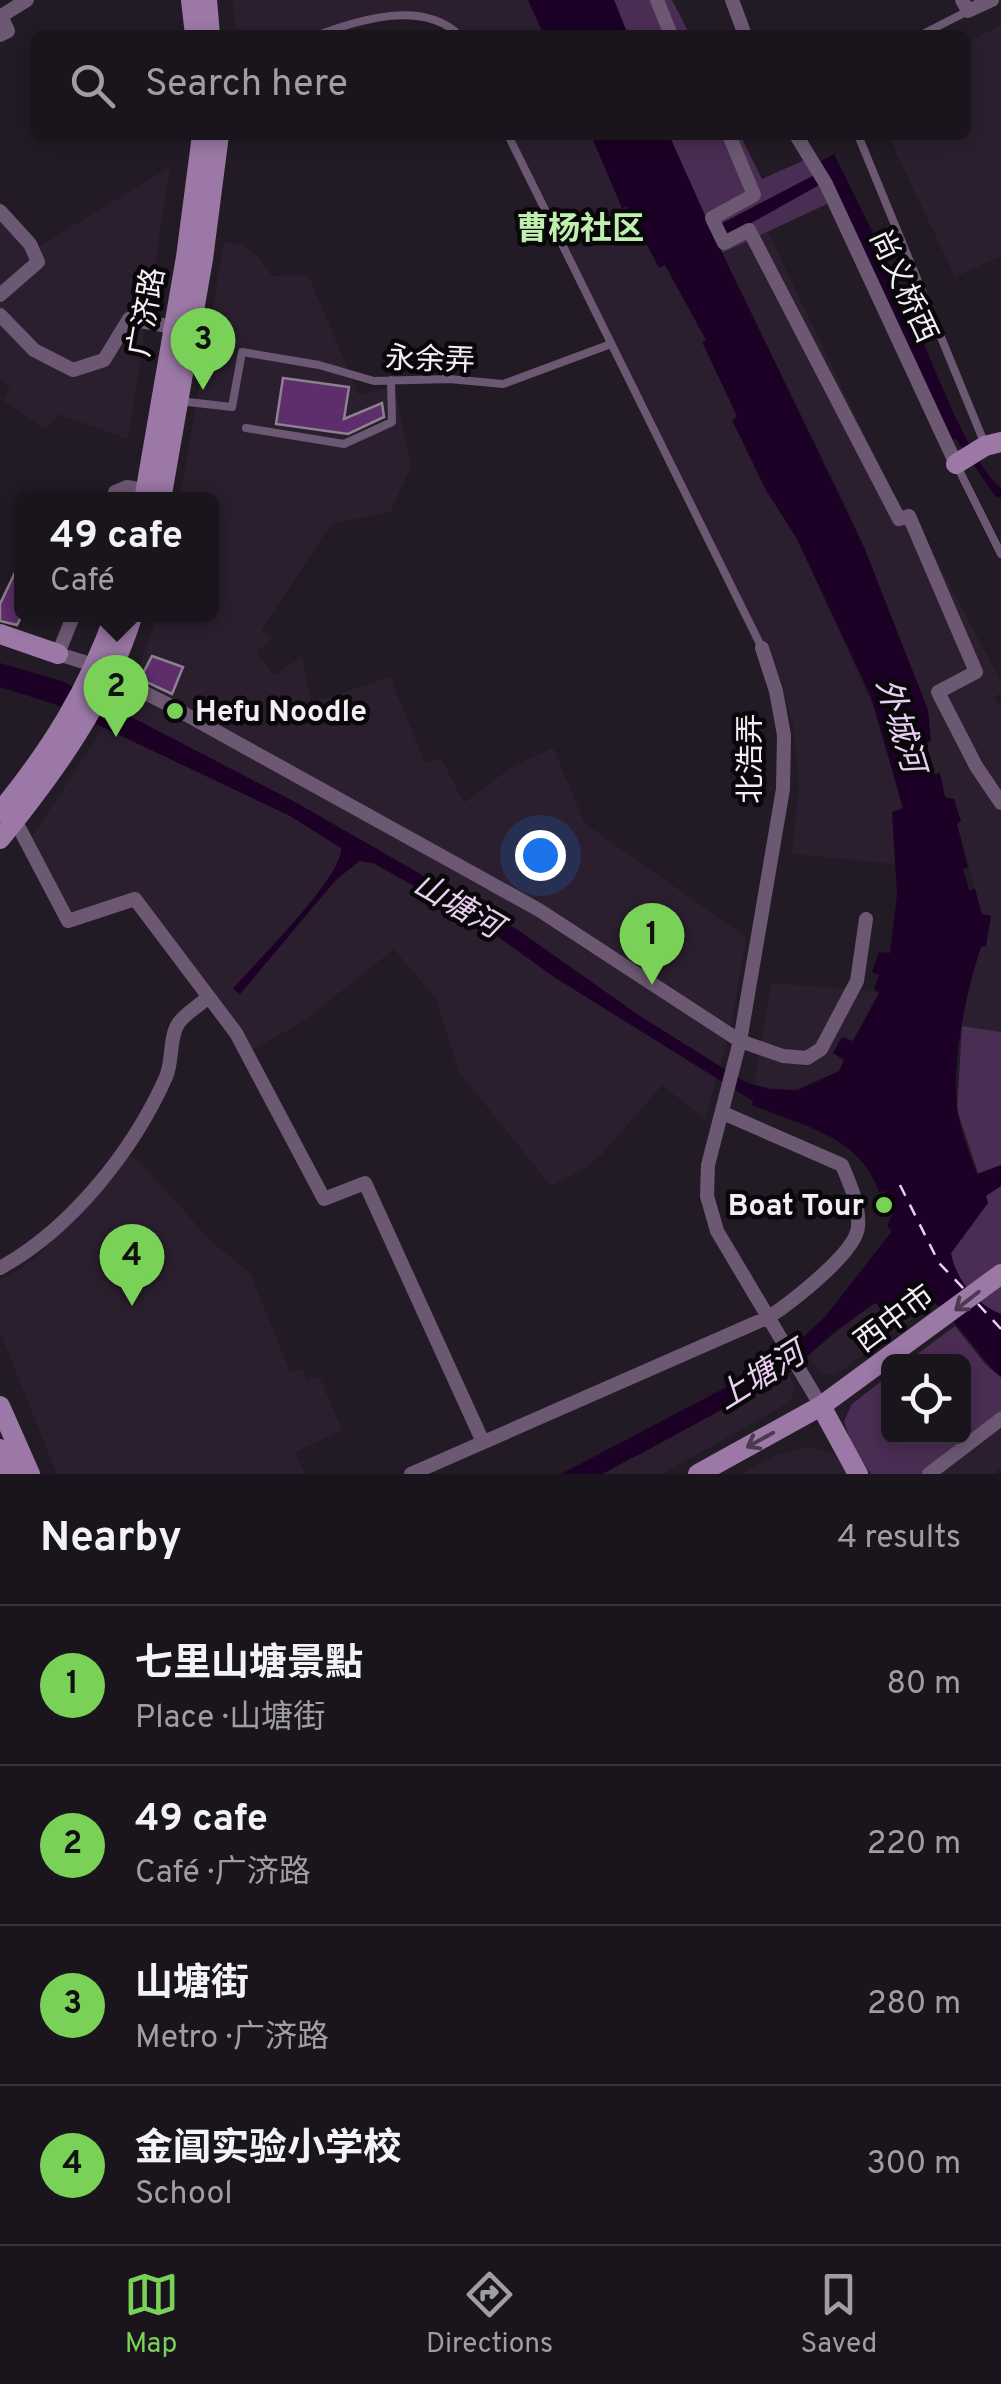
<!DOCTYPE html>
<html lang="en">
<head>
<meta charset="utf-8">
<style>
  :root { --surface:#1a141c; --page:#272129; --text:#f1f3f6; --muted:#9f9ea3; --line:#38333b; --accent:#79d157 }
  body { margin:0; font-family:Overpass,"Noto Sans SC",sans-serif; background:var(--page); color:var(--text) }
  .controls { position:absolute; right:30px; bottom:30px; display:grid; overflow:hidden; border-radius:15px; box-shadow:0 5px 15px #0003 }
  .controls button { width:90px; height:90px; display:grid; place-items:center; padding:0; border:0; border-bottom:2px solid var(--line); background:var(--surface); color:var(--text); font:50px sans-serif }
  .you { position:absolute; left:540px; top:855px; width:35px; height:35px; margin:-25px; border:8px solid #fff; border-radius:50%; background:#1a73e8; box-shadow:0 0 0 15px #1a73e833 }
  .badge { display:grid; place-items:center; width:65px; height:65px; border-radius:50%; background:var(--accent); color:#111; font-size:32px; font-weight:700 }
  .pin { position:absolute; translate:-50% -82px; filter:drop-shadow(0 2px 5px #0008) }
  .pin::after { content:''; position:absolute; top:52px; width:35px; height:30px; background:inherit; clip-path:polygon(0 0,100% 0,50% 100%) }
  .popup { position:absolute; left:14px; top:492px; width:205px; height:130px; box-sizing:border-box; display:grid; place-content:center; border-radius:15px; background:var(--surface); filter:drop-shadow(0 2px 8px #0005); font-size:32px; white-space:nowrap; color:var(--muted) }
  .popup b { font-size:38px; color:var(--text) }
  .popup::after { content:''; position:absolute; left:50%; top:100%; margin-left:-20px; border:20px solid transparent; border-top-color:var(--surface) }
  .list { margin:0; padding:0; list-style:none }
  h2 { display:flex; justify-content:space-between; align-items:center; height:130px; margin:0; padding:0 40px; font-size:42px }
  h2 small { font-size:32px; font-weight:400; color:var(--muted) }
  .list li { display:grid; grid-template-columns:65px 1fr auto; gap:30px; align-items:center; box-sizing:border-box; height:160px; padding:0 40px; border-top:2px solid var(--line) }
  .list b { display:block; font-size:38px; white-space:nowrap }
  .list p { margin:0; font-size:32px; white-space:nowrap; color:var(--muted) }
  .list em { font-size:32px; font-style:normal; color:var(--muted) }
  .icon { flex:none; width:55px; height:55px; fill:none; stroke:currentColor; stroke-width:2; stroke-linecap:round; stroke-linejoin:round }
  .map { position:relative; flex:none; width:1001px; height:1474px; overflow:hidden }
  .search { position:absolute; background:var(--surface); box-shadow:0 5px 15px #0003; left:30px; right:30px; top:30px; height:110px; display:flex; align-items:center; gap:25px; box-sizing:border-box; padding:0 35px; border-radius:15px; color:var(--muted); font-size:38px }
  .sheet { height:770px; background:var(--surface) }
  nav { display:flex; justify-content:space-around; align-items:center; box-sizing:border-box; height:140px; border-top:2px solid var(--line); background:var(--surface); font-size:28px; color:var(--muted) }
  nav a { display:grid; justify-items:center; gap:5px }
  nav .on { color:var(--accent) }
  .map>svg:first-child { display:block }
  .built { fill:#2b1f2f }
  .green { fill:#492d52 }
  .water { fill:#1c0026 }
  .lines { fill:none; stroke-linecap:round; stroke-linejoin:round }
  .ferry { stroke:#eacff3; stroke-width:2.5; stroke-dasharray:12 10; stroke-linecap:butt }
  .building { fill:#5e2e6c; stroke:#8c828f; stroke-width:2.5 }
  .lane { stroke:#6d5874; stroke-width:8 }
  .street { stroke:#6d5874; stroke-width:14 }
  .secondary { stroke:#9b78a5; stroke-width:20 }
  .oneway { stroke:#4b3a50 }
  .poi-dot { fill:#79d157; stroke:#0a070b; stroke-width:4 }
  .labels { text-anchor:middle; stroke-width:9; stroke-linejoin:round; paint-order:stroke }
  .street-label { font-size:30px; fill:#f3edf4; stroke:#0a070b }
  .poi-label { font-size:30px; font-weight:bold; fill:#f3edf4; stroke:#0a070b; text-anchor:start }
  .neighbourhood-label { font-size:32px; font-weight:bold; fill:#bfefae; stroke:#0a070b }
  .water-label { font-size:32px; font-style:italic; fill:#eacff3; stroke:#0a070b }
</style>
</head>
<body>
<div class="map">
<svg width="1001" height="1474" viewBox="0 0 1001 1474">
  <rect width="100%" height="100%" fill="#221b25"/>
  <!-- built -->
  <path class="built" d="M232,0h296l16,35h-81l-9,-8 -56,-13 -60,21h-101z
    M1001,25v231l-46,21 -67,-142h78v-93z
    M513,135h78l31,73 4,-2 34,62 5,-3 42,76 -4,2 34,73 -4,4 33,70 31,49 81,178 25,92 -11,4 4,51 -104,-10 7,-70 -6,-59 -11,-41 -13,-32z
    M170,167l-42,272 -70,-25 -12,16 -43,-30 7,-12 -10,-8v-179l40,45z
    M767,230l135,283 9,-2 90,171v11l-7,4 7,13v322l-39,-6 6,-40 13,-39 1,-32 -25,-91 -24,-49 -7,-33 2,-32 -80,-200 -126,-256z
    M224,242l18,3 16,11 14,20 36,-1 51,120 35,-9 17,81 -21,45 -59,12 -70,107 14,7 -19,13 18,24 28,-18 9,46 79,-26 35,86 16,-5 23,45 48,-36 41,-19 32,76 161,113 -15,91 -26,91 -43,-34 -60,69 -17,14 -34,18 -92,-114 -23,-73 -42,-50 -89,71 -58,33 -112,-154 -67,22 -39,-80 87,-132 22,-39 20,-55 53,-1v-114l-31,-1z
    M771,983l108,9 -26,49 -19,12 11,7 -6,11 -48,20 -37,-6z
    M133,1155l79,87 38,31 40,99 12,-3 5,12 12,-5 23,54 -47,22 10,22h-248l-57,-142v-52l20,-10 20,-16 86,-97z
    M924,1298l10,6 -98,70 -14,1 -15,-19 65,-52h6l10,10 19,-12z
    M789,1373l6,15 -4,11 -10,8 -119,67h-60z
    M1001,1427v41l-7,6h-56z
    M811,1447l25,8 11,19h-106l35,-19z"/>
  <!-- green -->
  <path class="green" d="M614,0h58l18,35h-62z
    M669,135h71l22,44 49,-22 29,41 -118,55z
    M962,1026l39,6v282c-25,-9 -46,-36 -50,-61l37,-50 -31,-93z
    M955,1326l31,39 15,12v36l-80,61h-50l-19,-29 -8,-24 8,-17 36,-28v60h76v-74l-56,-1z"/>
  <!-- water -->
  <path class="water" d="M528,0h86l14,35h-84z
    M591,135h78l42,94 111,-58 -4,-8 16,-9c24,49 49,98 72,147 20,44 61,160 95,187v10l-6,-2 -39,-57 -4,1 -131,-256 -104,58 147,305 64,163 3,31 -5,2 7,31 7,-1 5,24 9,2 7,22 -4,3 11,43 -5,2 6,21 6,-1 7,25 9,2 -5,30 -5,1c-15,45 -31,119 -23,166 3,21 12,41 19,61l24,-9v21l-15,10 2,7 -37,50c4,25 25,52 50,61v63c-21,-16 -54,-75 -78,-79 -12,-1 -26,10 -35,17l-13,-12 -43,31 -43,39 -134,73 -53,28h-41l217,-114 47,-43 67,-86 -5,-5 6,-13v-9h-6l-2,-13 -6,1c-18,-56 -79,-67 -127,-87l1,-4 -199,-124 -81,-58 -100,-56 -14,-2 -24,20 -95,113 -7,-5c23,-27 110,-112 108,-141l-51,-32 -236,-112 -54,-17v-24l62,18 235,122 221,127 119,84 108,68 24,7 29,1 41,-19 5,-11 -11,-7 9,-16 11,4 26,-48 -5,-4 5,-14 -7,-3 7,-20 11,1 7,-58 -5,-83 11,-4 -32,-111 -74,-158 -31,-49 -34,-70 5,-4 -35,-74 4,-2 -41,-75 -6,3 -32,-61 -5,1z"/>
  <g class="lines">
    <!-- ferry -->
    <path class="ferry" d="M900,1185l39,78 27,28
      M978,1304l23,25"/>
  </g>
  <!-- building -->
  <path class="building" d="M283,378l66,9 -5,32 38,-16 2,14 -36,17 -72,-10z
    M21,560v57l-4,8 -17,-4v-17z
    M152,656l31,11 -11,27 -32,-15z"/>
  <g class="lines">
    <!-- lane -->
    <path class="lane" d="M318,35c43,-16 105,-35 141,0
      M921,35l47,-24
      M508,135l254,513
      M858,135l126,307
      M179,401l53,6 10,-55 77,13 55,16 75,-2 54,5 108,-40
      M246,428l98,16 48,-22 -1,-42
      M958,468l43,86"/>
    <!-- street -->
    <path class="street" d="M657,0l14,35
      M732,0l13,35
      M962,0l6,11 24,-11
      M0,35l8,-4 -7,-15 26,-16
      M729,135l25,60 -42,23 12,25 25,-13 150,289 10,-3 67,156 -38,20 38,74 25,37
      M796,135l30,49 130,280
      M0,211l30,33 8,18 -38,33
      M0,315l34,35 39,20 31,-10 25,-41 44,8
      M113,500l2,-8 12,-5 19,3
      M74,614l-16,40 26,8 83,42 309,171 63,35 201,131 43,15 24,2 14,-9 36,-68 9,-62
      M762,648l14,43 8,44 -1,54 -43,252 -32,124 -1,31 10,35 104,175
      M15,820l53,101 67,-22 101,134 88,166 41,-16 118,259
      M0,1268c71,-39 133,-117 166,-191 7,-16 3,-39 12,-53 6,-10 21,-18 29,-26
      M411,1474l358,-157c21,-14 87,-64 89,-90 2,-21 -8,-43 -16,-62l-119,-52
      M929,1474l72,-55"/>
    <!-- secondary -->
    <path class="secondary" d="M191,0l4,35
      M207,0l3,35
      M956,464l29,-18 16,-4
      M144,500l42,-243 16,-122
      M161,500l42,-241 16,-124
      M0,634l58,20
      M0,812c50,-61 89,-123 115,-198
      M0,839c56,-69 106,-138 133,-225
      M0,1406l30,68
      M821,1406l37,68
      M0,1449l11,25
      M698,1474l123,-68 180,-132"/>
  </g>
  <!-- one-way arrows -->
  <defs><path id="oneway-shaft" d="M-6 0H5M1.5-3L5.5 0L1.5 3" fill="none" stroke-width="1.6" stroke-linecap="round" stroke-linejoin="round" transform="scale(2.5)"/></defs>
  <g class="oneway">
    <use href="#oneway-shaft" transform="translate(967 1301) rotate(142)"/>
    <use href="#oneway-shaft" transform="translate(760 1440) rotate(151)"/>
  </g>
  <!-- markers -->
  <g class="poi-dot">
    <circle cx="175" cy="711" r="10"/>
    <circle cx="884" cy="1205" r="10"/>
  </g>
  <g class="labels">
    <!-- street labels -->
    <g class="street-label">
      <text transform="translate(904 286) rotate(65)" y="10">尚义桥西</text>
      <text transform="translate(146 312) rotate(-80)" y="10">广济路</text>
      <text transform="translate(430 359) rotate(2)" y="10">永余弄</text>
      <text transform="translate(750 759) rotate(-90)" y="10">北浩弄</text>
      <text transform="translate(894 1318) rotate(-37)" y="10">西中市</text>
    </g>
    <!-- poi labels -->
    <g class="poi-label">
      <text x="195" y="721">Hefu Noodle</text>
      <text x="864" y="1215" text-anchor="end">Boat Tour</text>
    </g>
    <!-- neighbourhood labels -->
    <g class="neighbourhood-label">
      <text x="580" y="239">曹杨社区</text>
    </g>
    <!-- water labels -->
    <g class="water-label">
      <text transform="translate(901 725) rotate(73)" y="11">外城河</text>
      <text transform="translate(458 905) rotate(30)" y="11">山塘河</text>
      <text transform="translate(760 1375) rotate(-32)" y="11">上塘河</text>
    </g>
  </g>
</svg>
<div class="controls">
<button><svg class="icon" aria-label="locate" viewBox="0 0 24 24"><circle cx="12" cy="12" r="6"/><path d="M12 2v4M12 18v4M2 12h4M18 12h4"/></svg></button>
</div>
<div class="you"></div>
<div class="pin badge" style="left:652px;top:985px">1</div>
<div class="pin badge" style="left:116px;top:737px">2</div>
<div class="popup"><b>49 cafe</b>Café</div>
<div class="pin badge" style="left:203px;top:390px">3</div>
<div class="pin badge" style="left:132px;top:1306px">4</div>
<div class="search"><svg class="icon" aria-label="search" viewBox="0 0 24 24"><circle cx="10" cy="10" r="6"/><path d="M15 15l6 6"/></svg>Search here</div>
</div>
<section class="sheet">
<h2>Nearby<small>4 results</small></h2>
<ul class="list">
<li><span class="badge">1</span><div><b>七里山塘景點</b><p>Place · 山塘街</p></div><em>80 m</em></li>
<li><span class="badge">2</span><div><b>49 cafe</b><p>Café · 广济路</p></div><em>220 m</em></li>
<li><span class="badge">3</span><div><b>山塘街</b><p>Metro · 广济路</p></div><em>280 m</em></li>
<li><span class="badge">4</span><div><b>金阊实验小学校</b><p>School</p></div><em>300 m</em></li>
</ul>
</section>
<nav>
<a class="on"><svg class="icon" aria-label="map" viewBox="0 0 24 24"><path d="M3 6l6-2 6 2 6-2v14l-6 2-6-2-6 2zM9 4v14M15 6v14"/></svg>Map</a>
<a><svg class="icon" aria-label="directions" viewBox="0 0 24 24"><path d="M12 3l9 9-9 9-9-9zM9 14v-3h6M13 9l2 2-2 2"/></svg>Directions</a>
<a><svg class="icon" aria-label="saved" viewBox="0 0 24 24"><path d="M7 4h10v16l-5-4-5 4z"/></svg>Saved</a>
</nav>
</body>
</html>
